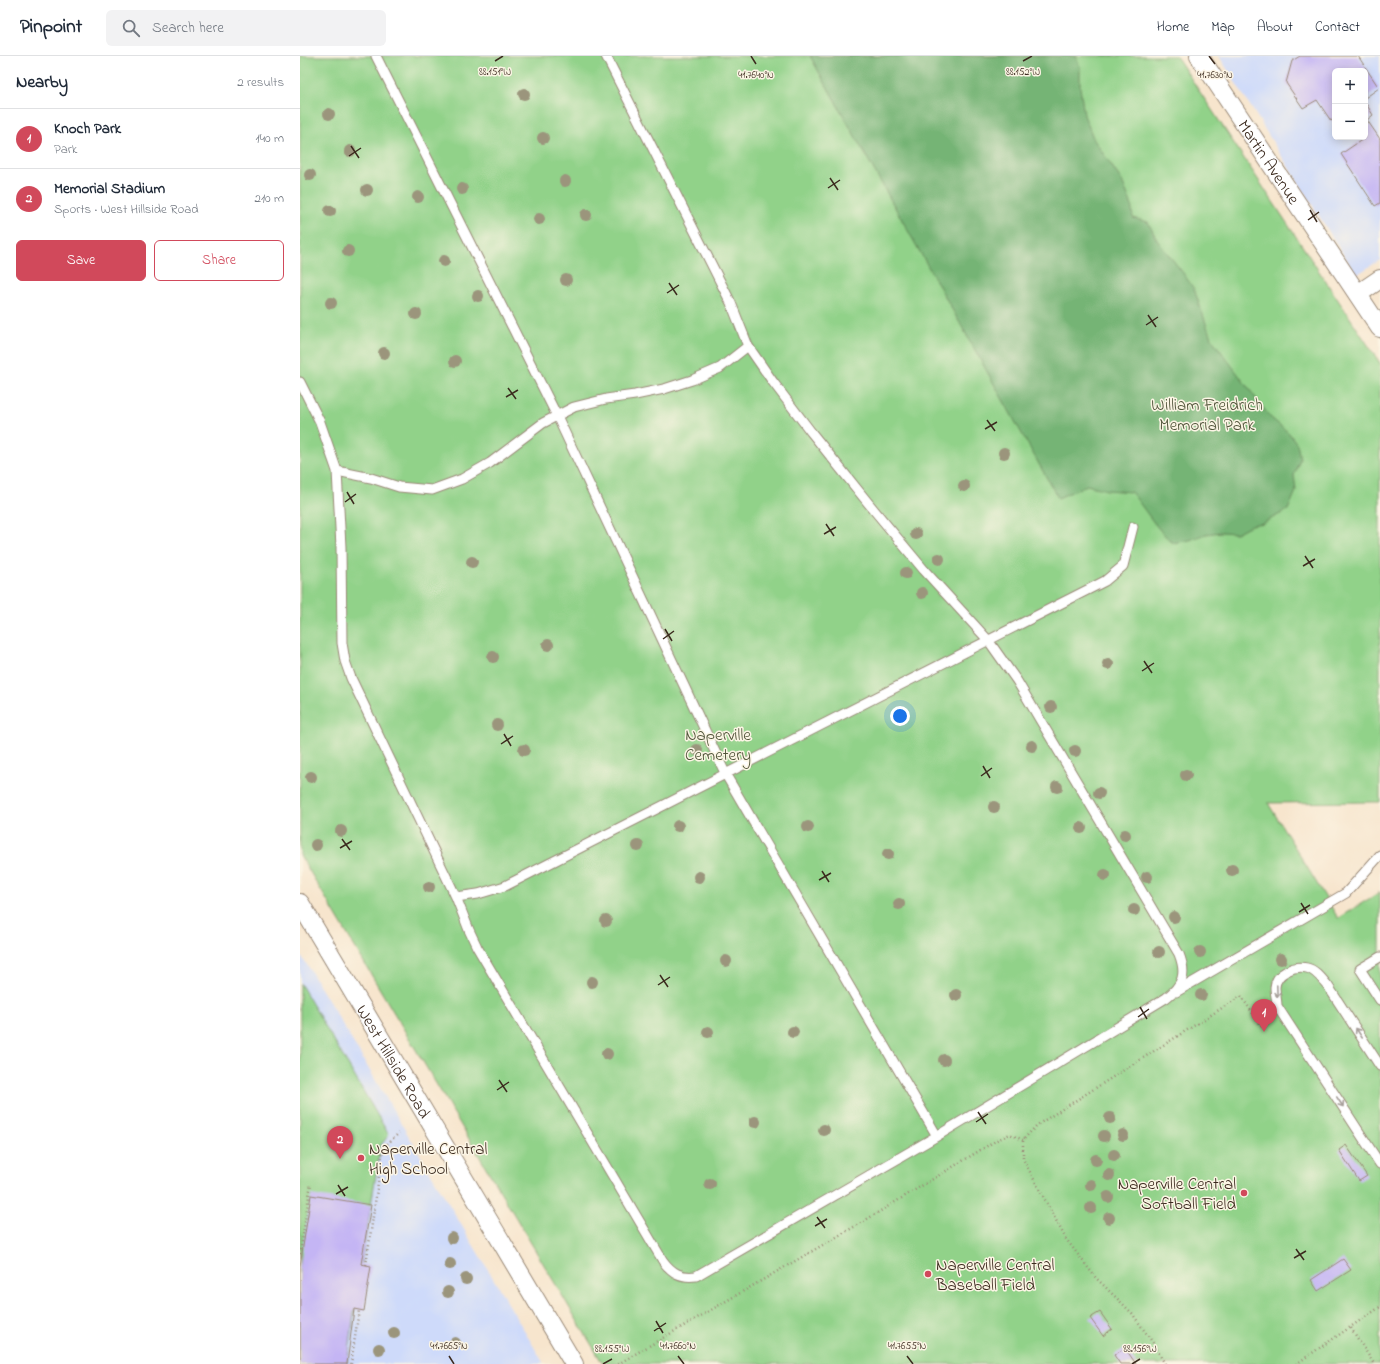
<!DOCTYPE html>
<html lang="en">
<head>
<meta charset="utf-8">
<style>
  :root { --surface:#fff; --page:#f2f2f3; --text:#1f2937; --muted:#747a83; --line:#e0e1e3; --accent:#d1495b }
  body { margin:0; font-family:"Indie Flower",sans-serif; background:var(--page); color:var(--text) }
  .controls { position:absolute; right:12px; top:12px; display:grid; overflow:hidden; border-radius:6px; box-shadow:0 2px 10px #0003 }
  .controls button { width:36px; height:36px; display:grid; place-items:center; padding:0; border:0; border-bottom:1px solid var(--line); background:var(--surface); color:var(--text); font:20px sans-serif }
  .you { position:absolute; left:600px; top:660px; width:14px; height:14px; margin:-10px; border:3px solid #fff; border-radius:50%; background:#1a73e8; box-shadow:0 0 0 6px #1a73e833 }
  .badge { display:grid; place-items:center; width:26px; height:26px; border-radius:50%; background:var(--accent); color:#fff; font-size:13px; font-weight:700 }
  .pin { position:absolute; translate:-50% -33px; filter:drop-shadow(0 1px 2px #0008) }
  .pin::after { content:''; position:absolute; top:21px; width:14px; height:12px; background:inherit; clip-path:polygon(0 0,100% 0,50% 100%) }
  .list { margin:0; padding:0; list-style:none }
  h2 { display:flex; justify-content:space-between; align-items:center; height:52px; margin:0; padding:0 16px; font-size:17px }
  h2 small { font-size:13px; font-weight:400; color:var(--muted) }
  .list li { display:grid; grid-template-columns:26px 1fr auto; gap:12px; align-items:center; box-sizing:border-box; height:60px; padding:0 16px; border-top:1px solid var(--line) }
  .list b { display:block; font-size:15px; white-space:nowrap }
  .list p { margin:0; font-size:13px; white-space:nowrap; color:var(--muted) }
  .list em { font-size:13px; font-style:normal; color:var(--muted) }
  .actions { display:flex; gap:8px; padding:12px 16px }
  .actions a { flex:1; padding:9px 0; border:1px solid var(--accent); border-radius:6px; text-align:center; font-size:14px; color:var(--accent) }
  .actions .main { background:var(--accent); color:#fff }
  .icon { flex:none; width:22px; height:22px; fill:none; stroke:currentColor; stroke-width:2; stroke-linecap:round; stroke-linejoin:round }
  .map { position:relative; flex:none; width:1080px; height:1308px; overflow:hidden }
  header { display:flex; align-items:center; gap:24px; box-sizing:border-box; height:56px; padding:0 20px; background:var(--surface); border-bottom:1px solid var(--line) }
  header strong { font-size:19px }
  nav { display:flex; gap:22px; margin-inline-start:auto; font-size:14px }
  .search { width:280px; height:36px; background:var(--page); display:flex; align-items:center; gap:10px; box-sizing:border-box; padding:0 14px; border-radius:6px; color:var(--muted); font-size:15px }
  main { display:flex }
  aside { flex:1; background:var(--surface) }
  .map>svg:first-child { display:block }
  .built { fill:#cedafa; fill-rule:evenodd }
  .green { fill:#91d289; stroke:#667e54 }
  .forest { fill:#74b475; stroke:#586f4a }
  .building { fill:#c4b5f4 }
  .lines { fill:none; stroke-linecap:round; stroke-linejoin:round }
  .service-casing { stroke:#998876; stroke-width:11 }
  .minor-casing { stroke:#998876; stroke-width:20 }
  .path { stroke:#998876; stroke-width:2.5; stroke-dasharray:1 3; stroke-linecap:butt }
  .service { stroke:#fff; stroke-width:9 }
  .minor { stroke:#fff; stroke-width:18 }
  .tree { fill:#9b957c }
  .oneway { stroke:#a79f9a }
  .ticks { fill:none; stroke:#3b2a1e; stroke-width:1.5 }
  .poi-dot { fill:#d1495b; stroke:#fcf5e5; stroke-width:1.5 }
  .labels { text-anchor:middle; stroke-width:3; stroke-linejoin:round; paint-order:stroke }
  .street-label { font-size:17px; fill:#3b2a1e; stroke:#fcf5e5 }
  .park-label { font-size:17px; fill:#505439; stroke:#fcf5e5 }
  .poi-label { font-size:17px; fill:#3b2a1e; stroke:#fcf5e5; text-anchor:start }
  .ticks-label { font-size:10px; text-anchor:middle; fill:#3b2a1e; stroke:#fcf5e5; stroke-width:3; stroke-linejoin:round; paint-order:stroke }
</style>
</head>
<body>
<header>
<strong>Pinpoint</strong>
<div class="search"><svg class="icon" aria-label="search" viewBox="0 0 24 24"><circle cx="10" cy="10" r="6"/><path d="M15 15l6 6"/></svg>Search here</div>
<nav><a>Home</a><a>Map</a><a>About</a><a>Contact</a></nav>
</header>
<main>
<aside>
<h2>Nearby<small>2 results</small></h2>
<ul class="list">
<li><span class="badge">1</span><div><b>Knoch Park</b><p>Park</p></div><em>140 m</em></li>
<li><span class="badge">2</span><div><b>Memorial Stadium</b><p>Sports · West Hillside Road</p></div><em>210 m</em></li>
</ul>
<div class="actions"><a class="main">Save</a><a>Share</a></div>
</aside>
<div class="map">
<svg width="1080" height="1308" viewBox="0 0 1080 1308">
  <rect width="100%" height="100%" fill="#fcf5e5"/>
  <filter id="ink" filterUnits="userSpaceOnUse"><feTurbulence type="fractalNoise" baseFrequency=".025" numOctaves="2"/><feDisplacementMap in="SourceGraphic" scale="8" xChannelSelector="R" yChannelSelector="G"/><feConvolveMatrix kernelMatrix="1 2 1 2 8 2 1 2 1" color-interpolation-filters="sRGB"/></filter>
  <filter id="wash" filterUnits="userSpaceOnUse"><feTurbulence type="fractalNoise" baseFrequency=".012" numOctaves="4" result="noise"/><feDisplacementMap in="SourceGraphic" scale="16" xChannelSelector="R" yChannelSelector="G"/><feGaussianBlur stdDeviation="0.9" result="paint"/><feColorMatrix in="noise" values="0 0 0 0 0 0 0 0 0 0 0 0 0 0 0 0 0 1.4 0 .05"/><feComposite in="paint" operator="in"/></filter>
  <g filter="url(#wash)">
    <rect width="100%" height="100%" fill="#f7e5cd"/>
    <!-- built -->
    <path class="built" d="M919,0h161v204l-24,15zM1035,15h30v66h-30z
      M0,897l244,411h-244z"/>
    <!-- green -->
    <path class="green" d="M0,0h876l204,307v439l-112,1 70,115 42,-26v472h-777l-303,-509z
      M0,927l89,152 -8,10 -20,119 -14,100h-47z"/>
    <!-- forest -->
    <path class="forest" d="M510,0h266l4,11v20l4,28 10,25 28,41 9,22 2,15 15,4 9,18 26,33 11,16 17,49 59,79 19,16 8,11 3,15 -6,16 2,16 -8,19 -25,13 -12,2 -15,8 -15,-1 -15,2 -16,6 -17,3c-17,-14 -28,-34 -42,-51l-24,-2 -20,-5 -29,13z"/>
    <g id="blocks">
      <!-- building -->
      <path class="building" d="M1000,0h58l21,32 -14,10v-27h-30v47l-4,3 -14,-21 -14,8 -17,-25 6,-22z
        M1065,46l8,13 -6,5 13,19v64l-5,3 -34,-52 25,-17 -1,-2z
        M1046,1089l21,31 -8,5 -20,-31z
        M11,1139l60,10 -10,59 10,2 -7,45 -10,-2 -7,55h-47v-98z
        M1043,1203l8,11 -33,21 -7,-11z
        M800,1256l12,17 -9,7 -13,-18z
        M825,1292l11,16h-16l-6,-9z"/>
    </g>
  </g>
  <g filter="url(#ink)">
    <use href="#blocks" fill-opacity="0" stroke="#998876" stroke-width="1"/>
    <g class="lines">
      <!-- service casing -->
      <g class="service-casing">
        <path id="service" d="M76,0l181,360 169,359 211,361
          M0,326l20,40 17,49 4,76 1,96 3,18 6,17 105,219 22,-3 27,-8 600,-305 18,-15 10,-39
          M37,415l34,7 28,9 33,3 30,-11 28,-16 53,-40 31,-16 32,-8 29,-4 29,-6 28,-9 28,-12 28,-22
          M156,841l13,33 8,17 186,314c9,12 18,17 33,15l241,-140 229,-138c17,-13 21,-24 13,-44l-162,-273 -29,-41 -64,-70 -55,-66 -58,-72 -38,-50 -25,-36 -17,-43 -125,-247
          M1080,901l-20,12 20,31
          M876,936l170,-99 34,-38
          M1080,1010l-52,-80c-6,-7 -12,-16 -21,-18 -13,-3 -31,5 -32,19 0,6 2,13 2,19l103,158"/>
      </g>
      <!-- minor casing -->
      <g class="minor-casing">
        <g id="minor">
          <path id="s1" d="M899,0l181,272"/>
          <path d="M1058,238l22,-15"/>
          <path id="s2" d="M0,847l274,461"/>
        </g>
      </g>
      <!-- path -->
      <path class="path" d="M0,1198l11,-71
        M66,1209l17,-117 16,-15
        M1051,1272l23,36
        M51,1308l8,-54
        M318,1308l246,-143 133,-81 13,-6 13,6
        M865,1308l-12,-21 -21,-30 -36,-35 -30,-39 -43,-80v-19l14,-15 204,-129 21,31 6,-4
        M996,1308l84,-57"/>
      <!-- service -->
      <use href="#service" class="service"/>
      <!-- minor -->
      <use href="#minor" class="minor"/>
    </g>
    <!-- trees -->
    <g class="tree">
      <circle cx="224" cy="38" r="6"/>
      <circle cx="29" cy="58" r="6"/>
      <circle cx="243" cy="82" r="6"/>
      <circle cx="50" cy="95" r="6"/>
      <circle cx="10" cy="119" r="6"/>
      <circle cx="265" cy="125" r="6"/>
      <circle cx="162" cy="133" r="6"/>
      <circle cx="67" cy="134" r="6"/>
      <circle cx="118" cy="141" r="6"/>
      <circle cx="30" cy="155" r="6"/>
      <circle cx="286" cy="159" r="6"/>
      <circle cx="239" cy="163" r="6"/>
      <circle cx="48" cy="195" r="6"/>
      <circle cx="144" cy="205" r="6"/>
      <circle cx="266" cy="224" r="6"/>
      <circle cx="178" cy="240" r="6"/>
      <circle cx="31" cy="247" r="6"/>
      <circle cx="116" cy="258" r="6"/>
      <circle cx="84" cy="297" r="6"/>
      <circle cx="155" cy="305" r="6"/>
      <circle cx="704" cy="397" r="6"/>
      <circle cx="664" cy="430" r="6"/>
      <circle cx="616" cy="478" r="6"/>
      <circle cx="639" cy="503" r="6"/>
      <circle cx="172" cy="506" r="6"/>
      <circle cx="606" cy="517" r="6"/>
      <circle cx="622" cy="537" r="6"/>
      <circle cx="248" cy="589" r="6"/>
      <circle cx="193" cy="601" r="6"/>
      <circle cx="808" cy="608" r="6"/>
      <circle cx="751" cy="651" r="6"/>
      <circle cx="197" cy="669" r="6"/>
      <circle cx="732" cy="690" r="6"/>
      <circle cx="224" cy="694" r="6"/>
      <circle cx="397" cy="694" r="6"/>
      <circle cx="775" cy="695" r="6"/>
      <circle cx="886" cy="719" r="6"/>
      <circle cx="11" cy="721" r="6"/>
      <circle cx="757" cy="731" r="6"/>
      <circle cx="799" cy="737" r="6"/>
      <circle cx="694" cy="751" r="6"/>
      <circle cx="378" cy="770" r="6"/>
      <circle cx="508" cy="771" r="6"/>
      <circle cx="781" cy="772" r="6"/>
      <circle cx="41" cy="775" r="6"/>
      <circle cx="825" cy="779" r="6"/>
      <circle cx="16" cy="789" r="6"/>
      <circle cx="338" cy="790" r="6"/>
      <circle cx="588" cy="798" r="6"/>
      <circle cx="932" cy="814" r="6"/>
      <circle cx="805" cy="819" r="6"/>
      <circle cx="399" cy="821" r="6"/>
      <circle cx="847" cy="821" r="6"/>
      <circle cx="129" cy="831" r="6"/>
      <circle cx="599" cy="848" r="6"/>
      <circle cx="834" cy="854" r="6"/>
      <circle cx="874" cy="861" r="6"/>
      <circle cx="306" cy="865" r="6"/>
      <circle cx="859" cy="896" r="6"/>
      <circle cx="900" cy="896" r="6"/>
      <circle cx="981" cy="903" r="6"/>
      <circle cx="426" cy="905" r="6"/>
      <circle cx="292" cy="926" r="6"/>
      <circle cx="656" cy="939" r="6"/>
      <circle cx="901" cy="939" r="6"/>
      <circle cx="408" cy="976" r="6"/>
      <circle cx="493" cy="976" r="6"/>
      <circle cx="307" cy="998" r="6"/>
      <circle cx="644" cy="1004" r="6"/>
      <circle cx="810" cy="1062" r="6"/>
      <circle cx="455" cy="1066" r="6"/>
      <circle cx="524" cy="1074" r="6"/>
      <circle cx="823" cy="1079" r="6"/>
      <circle cx="804" cy="1080" r="6"/>
      <circle cx="814" cy="1099" r="6"/>
      <circle cx="796" cy="1104" r="6"/>
      <circle cx="809" cy="1119" r="6"/>
      <circle cx="410" cy="1128" r="6"/>
      <circle cx="791" cy="1129" r="6"/>
      <circle cx="808" cy="1141" r="6"/>
      <circle cx="791" cy="1152" r="6"/>
      <circle cx="809" cy="1162" r="6"/>
      <circle cx="152" cy="1182" r="6"/>
      <circle cx="150" cy="1208" r="6"/>
      <circle cx="166" cy="1223" r="6"/>
      <circle cx="148" cy="1236" r="6"/>
      <circle cx="94" cy="1277" r="6"/>
      <circle cx="155" cy="1287" r="6"/>
      <circle cx="79" cy="1293" r="6"/>
    </g>
    <!-- one-way arrows -->
    <defs><path id="oneway-shaft" d="M-6 0H5M1.5-3L5.5 0L1.5 3" fill="none" stroke-width="1.6" stroke-linecap="round" stroke-linejoin="round"/></defs>
    <g class="oneway">
      <use href="#oneway-shaft" transform="translate(977 935) rotate(88)"/>
      <use href="#oneway-shaft" transform="translate(1059 977) rotate(-123)"/>
      <use href="#oneway-shaft" transform="translate(1040 1046) rotate(57)"/>
    </g>
  </g>
  <!-- ticks -->
  <path class="ticks" d="M451,0l5,8M909,0l6,8M195,5l8,-5M723,5l9,-5M51,90l8,12M49,100l12,-8M530,122l8,12M528,132l12,-8M1010,154l7,12M1008,164l11,-8M369,227l8,12M367,237l12,-8M848,259l8,12M846,269l12,-8M208,332l8,11M206,341l12,-7M687,364l8,11M685,373l12,-7M47,436l7,12M45,446l11,-8M526,468l8,12M524,478l12,-7M1005,500l8,12M1003,510l12,-7M365,573l7,12M363,583l11,-8M844,605l8,12M842,615l12,-8M204,678l7,12M201,688l12,-8M683,710l7,12M681,720l11,-8M42,783l8,11M40,792l12,-7M522,815l7,11M519,824l12,-7M1001,847l7,11M999,856l11,-7M360,919l8,12M358,929l12,-8M840,951l7,12M838,961l11,-8M199,1024l8,12M197,1034l12,-8M678,1056l8,12M676,1066l12,-8M38,1129l7,11M36,1138l12,-7M517,1161l8,11M515,1170l12,-7M996,1193l8,11M994,1202l12,-7M356,1265l7,12M354,1275l12,-8M149,1300l5,8M378,1300l6,8M607,1300l6,8M303,1308l9,-5M832,1308l8,-5"/>
  <!-- markers -->
  <g class="poi-dot">
    <circle cx="61" cy="1102" r="4"/>
    <circle cx="944" cy="1137" r="4"/>
    <circle cx="628" cy="1218" r="4"/>
  </g>
  <g class="labels">
    <!-- street labels -->
    <g class="street-label">
      <text dy="6" stroke="none"><textPath href="#s1" startOffset="127">Martin Avenue</textPath></text>
      <text dy="6" stroke="none"><textPath href="#s2" startOffset="184">West Hillside Road</textPath></text>
    </g>
    <!-- park labels -->
    <g class="park-label">
      <text x="907" y="354">William Freidrich<tspan x="907" dy="20">Memorial Park</tspan></text>
      <text x="418" y="684">Naperville<tspan x="418" dy="20">Cemetery</tspan></text>
    </g>
    <!-- poi labels -->
    <g class="poi-label">
      <text x="69" y="1098">Naperville Central<tspan x="69" dy="20">High School</tspan></text>
      <text x="936" y="1133" text-anchor="end">Naperville Central<tspan x="936" dy="20">Softball Field</tspan></text>
      <text x="636" y="1214">Naperville Central<tspan x="636" dy="20">Baseball Field</tspan></text>
    </g>
  </g>
  <g class="ticks-label">
    <text x="195" y="19">88.151°W</text>
    <text x="723" y="19">88.152°W</text>
    <text x="456" y="22">41.7640°N</text>
    <text x="915" y="22">41.7630°N</text>
    <text x="149" y="1293">41.7665°N</text>
    <text x="378" y="1293">41.7660°N</text>
    <text x="607" y="1293">41.7655°N</text>
    <text x="312" y="1296">88.155°W</text>
    <text x="840" y="1296">88.156°W</text>
  </g>
</svg>
<div class="controls">
<button>+</button>
<button>−</button>
</div>
<div class="you"></div>
<div class="pin badge" style="left:964px;top:976px">1</div>
<div class="pin badge" style="left:40px;top:1103px">2</div>
</div>
</main>
</body>
</html>
